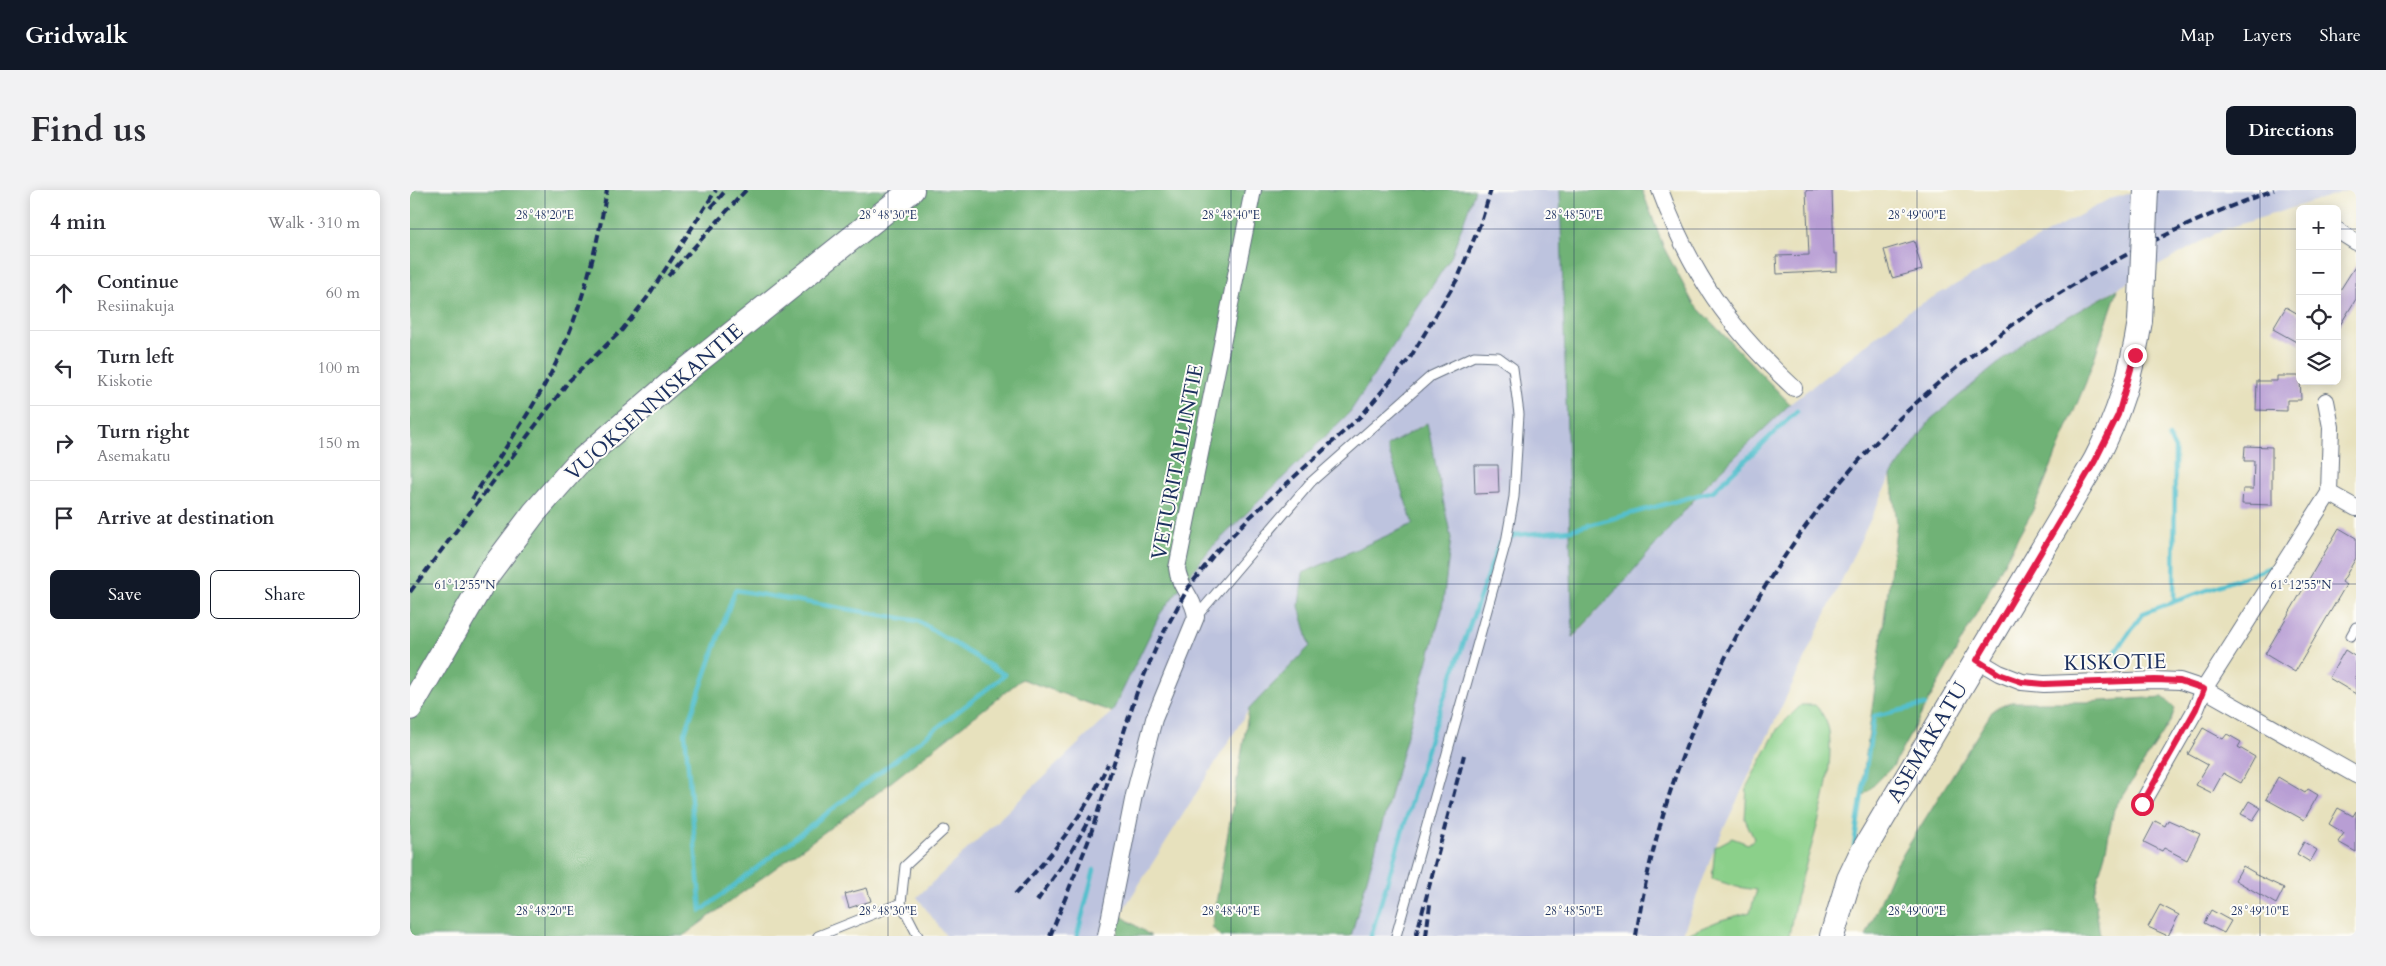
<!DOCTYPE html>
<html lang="en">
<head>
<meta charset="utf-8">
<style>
  :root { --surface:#fff; --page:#f2f2f3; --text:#2b2b33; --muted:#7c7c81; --line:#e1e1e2; --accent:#111827 }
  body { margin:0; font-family:Cardo,serif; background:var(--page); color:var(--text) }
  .controls { position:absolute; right:15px; top:15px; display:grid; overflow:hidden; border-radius:8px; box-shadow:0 2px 12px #0003 }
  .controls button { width:45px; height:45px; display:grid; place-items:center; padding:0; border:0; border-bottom:1px solid var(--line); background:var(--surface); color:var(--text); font:25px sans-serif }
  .stop { position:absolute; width:15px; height:15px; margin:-11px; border:4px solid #e11d48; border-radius:50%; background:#fff }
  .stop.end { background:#e11d48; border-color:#fff; box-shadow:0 1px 5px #0008 }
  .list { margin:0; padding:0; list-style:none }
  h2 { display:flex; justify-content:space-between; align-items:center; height:65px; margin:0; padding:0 20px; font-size:21px }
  h2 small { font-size:16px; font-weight:400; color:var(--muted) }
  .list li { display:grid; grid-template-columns:32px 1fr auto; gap:15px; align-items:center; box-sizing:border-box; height:75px; padding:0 20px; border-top:1px solid var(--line) }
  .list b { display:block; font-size:19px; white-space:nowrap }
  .list p { margin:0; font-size:16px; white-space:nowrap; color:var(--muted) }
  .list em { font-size:16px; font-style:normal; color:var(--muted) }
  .actions { display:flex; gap:10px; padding:15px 20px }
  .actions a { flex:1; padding:11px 0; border:1px solid var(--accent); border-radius:8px; text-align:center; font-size:18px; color:var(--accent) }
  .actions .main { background:var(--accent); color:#fff }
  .icon { flex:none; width:28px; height:28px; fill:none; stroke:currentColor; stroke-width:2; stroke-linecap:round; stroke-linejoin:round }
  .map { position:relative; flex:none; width:1946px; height:746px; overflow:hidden; border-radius:8px }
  header { display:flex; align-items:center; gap:30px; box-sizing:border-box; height:70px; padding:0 25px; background:var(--accent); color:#fff }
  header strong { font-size:24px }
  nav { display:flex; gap:28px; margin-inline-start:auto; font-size:18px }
  .intro { display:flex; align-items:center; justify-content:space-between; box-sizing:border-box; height:120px; padding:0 30px }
  h1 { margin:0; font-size:35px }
  .button { padding:12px 22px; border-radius:8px; background:var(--accent); color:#fff; font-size:18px; font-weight:700 }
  main { display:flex; gap:30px; padding:0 30px }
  aside { flex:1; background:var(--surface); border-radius:8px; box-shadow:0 2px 12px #0003 }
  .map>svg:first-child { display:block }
  .industrial { fill:#bdc3de }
  .green { fill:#8bd08a; stroke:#538074 }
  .forest { fill:#70b276; stroke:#46706a }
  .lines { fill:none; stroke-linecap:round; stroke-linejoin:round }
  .stream { stroke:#54c0cd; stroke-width:4.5 }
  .building { fill:#b89ed4 }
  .lane-casing { stroke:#626d7f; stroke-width:11 }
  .street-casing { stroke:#626d7f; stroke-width:18 }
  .secondary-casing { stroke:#626d7f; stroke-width:26 }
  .lane { stroke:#fff; stroke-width:9 }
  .street { stroke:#fff; stroke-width:16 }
  .secondary { stroke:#fff; stroke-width:24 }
  .rail { stroke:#1b2f5e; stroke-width:4; stroke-dasharray:8 4; stroke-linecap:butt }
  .secondary-bridge-casing { stroke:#626d7f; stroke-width:26; stroke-linecap:butt }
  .secondary-bridge { stroke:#fff; stroke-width:24 }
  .route { stroke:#e11d48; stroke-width:6 }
  .ticks { fill:none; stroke:#1b2f5e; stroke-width:1; stroke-opacity:0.45 }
  .labels { text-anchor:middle; stroke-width:4; stroke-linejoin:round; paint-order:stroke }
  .street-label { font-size:21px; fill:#1b2f5e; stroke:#fdfcf7 }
  .ticks-label { font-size:12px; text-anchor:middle; fill:#1b2f5e; stroke:#fdfcf7; stroke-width:4; stroke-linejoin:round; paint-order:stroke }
</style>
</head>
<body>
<header>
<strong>Gridwalk</strong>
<nav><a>Map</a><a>Layers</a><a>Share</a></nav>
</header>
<div class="intro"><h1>Find us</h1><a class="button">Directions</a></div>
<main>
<aside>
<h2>4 min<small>Walk · 310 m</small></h2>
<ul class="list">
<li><svg class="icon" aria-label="ahead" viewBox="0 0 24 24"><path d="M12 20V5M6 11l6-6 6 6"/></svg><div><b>Continue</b><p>Resiinakuja</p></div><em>60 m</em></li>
<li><svg class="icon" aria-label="left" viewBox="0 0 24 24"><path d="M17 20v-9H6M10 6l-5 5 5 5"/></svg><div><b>Turn left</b><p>Kiskotie</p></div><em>100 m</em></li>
<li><svg class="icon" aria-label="right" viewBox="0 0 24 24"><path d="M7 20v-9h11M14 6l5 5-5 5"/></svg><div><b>Turn right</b><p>Asemakatu</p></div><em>150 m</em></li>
<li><svg class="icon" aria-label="arrive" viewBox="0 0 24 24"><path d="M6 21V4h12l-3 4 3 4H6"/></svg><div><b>Arrive at destination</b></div></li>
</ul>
<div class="actions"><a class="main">Save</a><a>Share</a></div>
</aside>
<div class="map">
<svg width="1946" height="746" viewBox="0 0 1946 746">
  <rect width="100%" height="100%" fill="#fdfcf7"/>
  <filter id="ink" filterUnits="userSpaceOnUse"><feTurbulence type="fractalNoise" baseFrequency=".02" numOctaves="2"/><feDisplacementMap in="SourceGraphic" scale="10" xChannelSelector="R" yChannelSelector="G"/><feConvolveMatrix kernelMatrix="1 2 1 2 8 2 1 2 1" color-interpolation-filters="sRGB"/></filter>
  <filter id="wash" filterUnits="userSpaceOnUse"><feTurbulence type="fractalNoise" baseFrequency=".0096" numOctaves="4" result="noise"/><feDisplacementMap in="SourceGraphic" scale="20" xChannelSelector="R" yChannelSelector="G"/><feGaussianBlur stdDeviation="1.12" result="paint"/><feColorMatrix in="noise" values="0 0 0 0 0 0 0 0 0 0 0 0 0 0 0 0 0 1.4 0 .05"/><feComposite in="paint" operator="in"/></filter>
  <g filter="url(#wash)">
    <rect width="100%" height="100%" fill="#e7e1bd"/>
    <!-- industrial -->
    <path class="industrial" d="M1065,0h85l14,447 53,-59 82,-96 81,-78 120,-94 199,-111 34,-9h206l-127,40 -193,108 -98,81 -40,57 -176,371 -33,89h-331l91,-326 9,-72 -25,-115 -39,23 26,78 -109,49 -5,33 11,40 -61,63 -129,206 -11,21h-163l-29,-39 195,-185 48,-98 49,-64 141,-138 101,-155z"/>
    <!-- green -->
    <path class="green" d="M1391,515h14c7,7 12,16 14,26 6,46 -16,109 -29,153 -5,17 -8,35 -11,52h-107l39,-16 29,-8 7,-22 -20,-3 -25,-8 3,-32 17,-9 16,6 6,-5 -9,-20 2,-33 31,-58z"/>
    <!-- forest -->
    <path class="forest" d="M0,0h1065l-24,67 -101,155 -141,138 -49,64 -48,98 -90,-33 -150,118 -189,139h-273z
      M1150,0h82l22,58 29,55 97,101 -81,78 -82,96 -54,59z
      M1708,99l-32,93 -53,128 -140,256 -33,33 37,-276 -6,-47 40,-57 98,-81z
      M1017,233l24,115 -9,72 -91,326h-131l-8,-9 37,-218 61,-63 -11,-40 4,-33 110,-49 -26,-78z
      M1753,507l12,11 -4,12 -57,89 -9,45 -11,38 6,44h-234l29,-69 98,-157 18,-8h76z
      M710,725l31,21h-34z"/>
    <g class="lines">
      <!-- stream -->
      <path class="stream" d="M1759,247l6,12 -1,153
        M325,400l183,31 87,54 -304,236 -16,-178z
        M1704,464l29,-41 128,-46
        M1444,656l20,-130 51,-11
        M667,746l17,-66
        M961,746l61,-204 67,-189 17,-8 55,-5 142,-39 84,-80"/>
    </g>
    <g id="blocks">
      <!-- building -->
      <path class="building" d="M1396,0h26l2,64h3v17l-60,3 -1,-18 33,-1z
        M1504,51l8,29 -30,8 -8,-28z
        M1946,75v34l-19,31v-35z
        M1876,117l14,8v29l-27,-15z
        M1867,186h23l1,24h-14v11l-31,-1 1,-29h20z
        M1835,256l27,1v58l-30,-1 1,-15h10l1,-28h-10z
        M1064,275h24l1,28 -24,1z
        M1929,338l17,10v20l-14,24 4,3 -51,87 -30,-18z
        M1935,460l11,7v37l-27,-16z
        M1793,538l20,11 4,-5 14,8 -3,5 17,10 -14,26 -18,-10 -11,20 -16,-8 12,-20 -20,-11z
        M1868,587l27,16 3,-4 10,6 -14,25 -38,-21z
        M1839,611l12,7 -8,12 -12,-6z
        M1928,618l15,8 3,-5v41l-18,-10 6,-9 -15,-9z
        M1758,630l32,14 -13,26 -23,-12 -2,3 -18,-9 11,-21 10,5z
        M1894,652l13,8 -7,12 -13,-8z
        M1833,676l12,7 -1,1 30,14 -8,16 -41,-24z
        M457,698l4,13 -22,7 -4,-14z
        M1750,715l19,10 -11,21 -20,-9z
        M1801,720l20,11 -7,12 -20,-10z"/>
    </g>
  </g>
  <g filter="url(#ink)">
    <use href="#blocks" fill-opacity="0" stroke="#626d7f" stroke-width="1"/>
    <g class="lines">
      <!-- lane casing -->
      <g class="lane-casing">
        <path id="lane" d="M786,427l115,-135 120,-106 43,-20 24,1 15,11 6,46 -5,83 -8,45 -110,394
          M1941,446l5,-9
          M491,713l4,-37 39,-36
          M408,746l83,-33 17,33"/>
      </g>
      <!-- street casing -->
      <g class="street-casing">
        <path id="street" d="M1250,0c31,84 69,138 134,198
          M1927,40l19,12
          M1919,303l27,15
          M1567,470l22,13 23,9 22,2 111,-4 25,1 24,8 152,86
          M1732,614l54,-95 8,-20 125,-196 2,-66 -5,-26
          M696,746l28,-141 20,-76 42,-102c-2,-20 -17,-29 -19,-49l76,-378"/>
      </g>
      <!-- secondary casing -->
      <g class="secondary-casing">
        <path id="secondary" d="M0,518l78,-134 46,-61 43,-49 102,-88 233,-186
          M1422,746l17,-57 10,-21 236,-397c24,-46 37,-89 45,-140"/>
      </g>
      <!-- lane -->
      <use href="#lane" class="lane"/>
      <!-- street -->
      <use href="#street" class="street"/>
      <!-- secondary -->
      <use href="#secondary" class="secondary"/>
      <!-- rail -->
      <path class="rail" d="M301,18l15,-18
        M258,86l78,-86
        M62,309c24,-38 51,-75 72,-113 34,-60 51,-129 63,-196
        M0,402l159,-211 53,-51 25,-32 69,-108
        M605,704c37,-39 70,-80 93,-130
        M627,711l31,-44 23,-41
        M640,746l38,-94 49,-150 22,-51 29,-53 28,-36 32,-33 114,-104 48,-57 48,-80 23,-56 10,-32
        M1006,746l48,-181
        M1016,746l4,-32
        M1226,746c29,-192 124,-383 264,-518 107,-103 236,-179 374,-228"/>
      <!-- secondary-bridge casing -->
      <g class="secondary-bridge-casing">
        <path id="secondary-bridge" d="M1730,131l6,-131"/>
      </g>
      <!-- secondary-bridge -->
      <use href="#secondary-bridge" class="secondary-bridge"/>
    </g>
  </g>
  <g class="lines" filter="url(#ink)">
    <!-- route -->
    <path class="route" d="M1725,165l-17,60 -23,46 -118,199 22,14 23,8 22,2 111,-4 25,1 24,8 -8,20 -54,95"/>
  </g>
  <!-- ticks -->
  <path class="ticks" d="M135,0v746M478,0v746M821,0v746M1164,0v746M1507,0v746M1850,0v746M0,39h1890M1927,39h19M0,394h1946"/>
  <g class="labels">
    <!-- street labels -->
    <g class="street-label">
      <text transform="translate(244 212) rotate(-41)" y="7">VUOKSENNISKANTIE</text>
      <text transform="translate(767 272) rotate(-79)" y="7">VETURITALLINTIE</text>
      <text transform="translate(1705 472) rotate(-1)" y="7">KISKOTIE</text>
      <text transform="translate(1517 552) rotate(-59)" y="7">ASEMAKATU</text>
    </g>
  </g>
  <g class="ticks-label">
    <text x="135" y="29">28°48'20"E</text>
    <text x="478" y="29">28°48'30"E</text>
    <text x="821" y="29">28°48'40"E</text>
    <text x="1164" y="29">28°48'50"E</text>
    <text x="1507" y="29">28°49'00"E</text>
    <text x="55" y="399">61°12'55"N</text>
    <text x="1891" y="399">61°12'55"N</text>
    <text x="135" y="725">28°48'20"E</text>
    <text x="478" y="725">28°48'30"E</text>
    <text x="821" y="725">28°48'40"E</text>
    <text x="1164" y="725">28°48'50"E</text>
    <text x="1507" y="725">28°49'00"E</text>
    <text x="1850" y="725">28°49'10"E</text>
  </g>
</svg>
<div class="controls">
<button>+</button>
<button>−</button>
<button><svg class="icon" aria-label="locate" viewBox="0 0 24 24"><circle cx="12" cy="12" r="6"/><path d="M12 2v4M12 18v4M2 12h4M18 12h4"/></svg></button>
<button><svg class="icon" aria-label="layers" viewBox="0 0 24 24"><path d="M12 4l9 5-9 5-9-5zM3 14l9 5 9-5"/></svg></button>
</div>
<div class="stop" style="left:1732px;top:614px"></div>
<div class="stop end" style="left:1725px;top:165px"></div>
</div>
</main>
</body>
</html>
